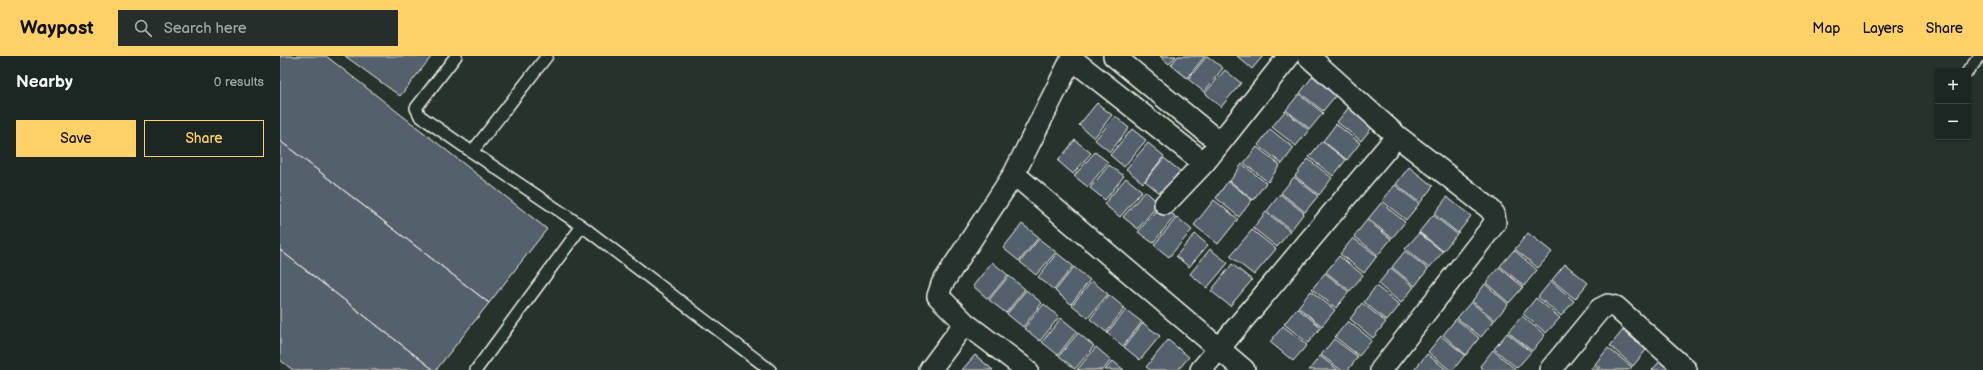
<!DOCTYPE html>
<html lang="en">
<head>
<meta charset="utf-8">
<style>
  :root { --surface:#1c2622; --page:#252e2a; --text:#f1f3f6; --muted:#a0a5a5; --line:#3a4340; --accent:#ffd166 }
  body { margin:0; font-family:"Balsamiq Sans",sans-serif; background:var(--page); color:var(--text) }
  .controls { position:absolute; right:12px; top:12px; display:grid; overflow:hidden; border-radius:0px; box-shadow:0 1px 3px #0004 }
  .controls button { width:36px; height:36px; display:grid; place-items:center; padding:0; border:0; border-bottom:1px solid var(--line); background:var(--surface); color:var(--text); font:20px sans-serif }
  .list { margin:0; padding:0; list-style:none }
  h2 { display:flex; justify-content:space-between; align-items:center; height:52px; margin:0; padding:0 16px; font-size:17px }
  h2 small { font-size:13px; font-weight:400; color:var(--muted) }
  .actions { display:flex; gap:8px; padding:12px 16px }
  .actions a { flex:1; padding:9px 0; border:1px solid var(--accent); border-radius:0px; text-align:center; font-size:14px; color:var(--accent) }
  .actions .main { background:var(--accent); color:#111 }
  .icon { flex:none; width:22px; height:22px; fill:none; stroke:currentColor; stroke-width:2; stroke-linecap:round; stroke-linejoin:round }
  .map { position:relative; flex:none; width:1703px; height:314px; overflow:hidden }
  header { display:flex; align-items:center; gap:24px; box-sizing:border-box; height:56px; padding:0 20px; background:var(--accent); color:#111 }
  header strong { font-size:19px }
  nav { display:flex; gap:22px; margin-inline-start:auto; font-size:14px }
  .search { width:280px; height:36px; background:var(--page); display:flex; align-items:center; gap:10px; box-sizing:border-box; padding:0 14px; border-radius:0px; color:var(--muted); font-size:15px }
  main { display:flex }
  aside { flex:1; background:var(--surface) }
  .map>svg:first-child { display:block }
  .building { fill:#55606d; stroke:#f4f1e8 }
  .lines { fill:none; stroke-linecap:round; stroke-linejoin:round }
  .service-casing { stroke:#f4f1e8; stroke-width:14 }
  .minor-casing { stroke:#f4f1e8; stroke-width:24 }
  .service { stroke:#26332d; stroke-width:11 }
  .minor { stroke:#26332d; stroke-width:21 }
</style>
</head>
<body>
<header>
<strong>Waypost</strong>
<div class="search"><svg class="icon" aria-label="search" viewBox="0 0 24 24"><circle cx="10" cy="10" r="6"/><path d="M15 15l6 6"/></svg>Search here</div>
<nav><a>Map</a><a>Layers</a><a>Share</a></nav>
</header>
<main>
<aside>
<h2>Nearby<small>0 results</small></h2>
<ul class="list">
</ul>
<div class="actions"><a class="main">Save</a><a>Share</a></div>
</aside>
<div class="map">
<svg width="1703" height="314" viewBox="0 0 1703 314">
  <rect width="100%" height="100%" fill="#26332d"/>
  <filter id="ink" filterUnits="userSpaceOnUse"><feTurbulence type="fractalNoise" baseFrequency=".025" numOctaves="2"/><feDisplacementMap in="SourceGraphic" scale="8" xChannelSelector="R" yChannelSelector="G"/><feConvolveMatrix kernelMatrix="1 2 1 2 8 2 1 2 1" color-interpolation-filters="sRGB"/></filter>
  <g filter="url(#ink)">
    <!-- building -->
    <path class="building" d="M0,0h46l221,173 -58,74 -209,-162z
      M65,0h87l-32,40z
      M880,0h16l-7,8z
      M898,0h27l-18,22 -16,-13z
      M927,0l16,12 -19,24 -16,-13z
      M957,0h26l-11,13z
      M945,14l16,13 -20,24 -16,-14z
      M1033,20l23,19 -13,16 -23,-18z
      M1019,38l24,19 -13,16 -24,-19z
      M817,47l15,12 -18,23 -15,-13z
      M1070,50l24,19 -13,16 -24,-19z
      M1005,55l24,19 -13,16 -24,-19z
      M835,60l14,12 -19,24 -15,-12z
      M1056,68l24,19 -13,17 -24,-19z
      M852,73l14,11 -22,27 -14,-12z
      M990,73l24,19 -12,16 -24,-19z
      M795,84l16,13 -18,21 -15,-13z
      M0,85l209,162 -53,67h-2l-154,-120z
      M1042,85l24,19 -13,16 -24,-19z
      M868,87l16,13 -21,27 -17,-14z
      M977,91l23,18 -12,17 -24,-19z
      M815,96l13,10 -20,25 -14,-11z
      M884,102l16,13 -19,23 -16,-13z
      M1028,103l24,19 -13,17 -24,-19z
      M962,108l24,19 -13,17 -23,-19z
      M829,109l15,11 -19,24 -15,-12z
      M1129,111l24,19 -13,17 -24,-19z
      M1014,121l24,19 -13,16 -24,-19z
      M846,122l16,13 -22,26 -16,-13z
      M948,125l24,19 -13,17 -23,-19z
      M1115,129l24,19 -13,16 -24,-19z
      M865,135l14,12 -21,26 -15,-12z
      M1000,138l24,19 -13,17 -24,-19z
      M1167,141l24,19 -13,17 -24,-19z
      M934,144l24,19 -20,25 -24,-19z
      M1101,147l24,19 -13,16 -24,-19z
      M880,149l15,11 -22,27 -15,-11z
      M986,156l24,19 -13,16 -24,-19z
      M1153,159l24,19 -14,17 -24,-19z
      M897,161l15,13 -23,27 -15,-12z
      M1087,164l24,19 -13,16 -24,-19z
      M742,168l17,13 -20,24 -16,-13z
      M972,174l24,19 -22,26 -24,-19z
      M1139,177l24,19 -14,16 -24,-19z
      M1248,177l24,19 -14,16 -23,-19z
      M915,178l13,11 -19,22 -13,-11z
      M1073,182l24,18 -13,17 -24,-19z
      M759,183l17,13 -20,23 -16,-13z
      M930,193l18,14 -21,25 -17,-14z
      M0,194l154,120h-141l-13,-10z
      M1234,194l23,20 -13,16 -24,-20z
      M1125,195l23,18 -13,17 -23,-19z
      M777,197l16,13 -19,24 -16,-13z
      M1059,200l24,19 -13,16 -24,-19z
      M712,206l16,13 -20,24 -15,-13z
      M952,208l20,16 -22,26 -19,-15z
      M1285,208l23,19 -13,16 -23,-19z
      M794,211l16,13 -19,24 -16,-13z
      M1219,211l24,20 -14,16 -23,-20z
      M1111,212l23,19 -13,16 -23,-19z
      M1045,217l24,19 -13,16 -24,-19z
      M729,220l16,13 -19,24 -17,-13z
      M812,225l16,13 -20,24 -16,-13z
      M1271,225l23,20 -13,15 -23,-19z
      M1205,228l23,20 -13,16 -23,-19z
      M1096,230l24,19 -13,16 -23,-19z
      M746,234l16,13 -19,24 -16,-13z
      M1031,235l24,19 -13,16 -24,-19z
      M829,239l16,13 -19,24 -16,-13z
      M1256,242l24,20 -14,15 -23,-19z
      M1191,246l23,19 -13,16 -24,-19z
      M1082,247l24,19 -13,16 -23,-19z
      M764,248l15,13 -19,24 -16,-13z
      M1017,252l24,19 -13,16 -24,-19z
      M846,254l16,12 -19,24 -16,-13z
      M1242,260l23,19 -13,16 -24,-19z
      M781,262l16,13 -19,24 -16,-13z
      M1176,263l23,19 -13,17 -23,-20z
      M1068,265l24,19 -13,16 -24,-19z
      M863,267l17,13 -20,24 -16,-13z
      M1003,270l24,19 -14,16 -23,-19z
      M1343,274l23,20 -13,16 -23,-20z
      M798,277l16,13 -19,23 -16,-13z
      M1227,277l24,19 -14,16 -23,-19z
      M1161,280l24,19 -12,15h-3l-22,-18z
      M1054,283l24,18 -10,13h-7l-20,-15z
      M888,284l21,17 -11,13h-28l-4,-3z
      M816,291l15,13 -8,10h-26z
      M1328,292l24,19 -3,3h-26l-8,-6z
      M1213,294l23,20h-32l-4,-4z
      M1147,298l20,16h-33z
      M695,299l18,15h-31z
      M1040,300l18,14h-29z
      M833,305l11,9h-19z
      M1380,305l10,9h-18z
      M1314,309l6,5h-10z"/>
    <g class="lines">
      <!-- service casing -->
      <g class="service-casing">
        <path id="service" d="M176,0l-40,52 4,8 52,36
          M1688,15l12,-15
          M302,170l188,144
          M196,314l106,-144 -110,-74 75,-96"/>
      </g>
      <!-- minor casing -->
      <g class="minor-casing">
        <path id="minor" d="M834,0l106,87
          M1028,0l89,80 92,72 5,6 1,9 -114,147
          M792,3l132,104
          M734,118l230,196
          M885,148l39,-41 85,-107
          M650,314l35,-47
          M747,314l-62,-47 -27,-27 4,-12 72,-110 59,-118
          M921,314l196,-234
          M1270,314l50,-61 8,-4 8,2 70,63"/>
      </g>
      <!-- service -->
      <use href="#service" class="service"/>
      <!-- minor -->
      <use href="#minor" class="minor"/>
    </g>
  </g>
</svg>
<div class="controls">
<button>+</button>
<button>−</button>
</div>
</div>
</main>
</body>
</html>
